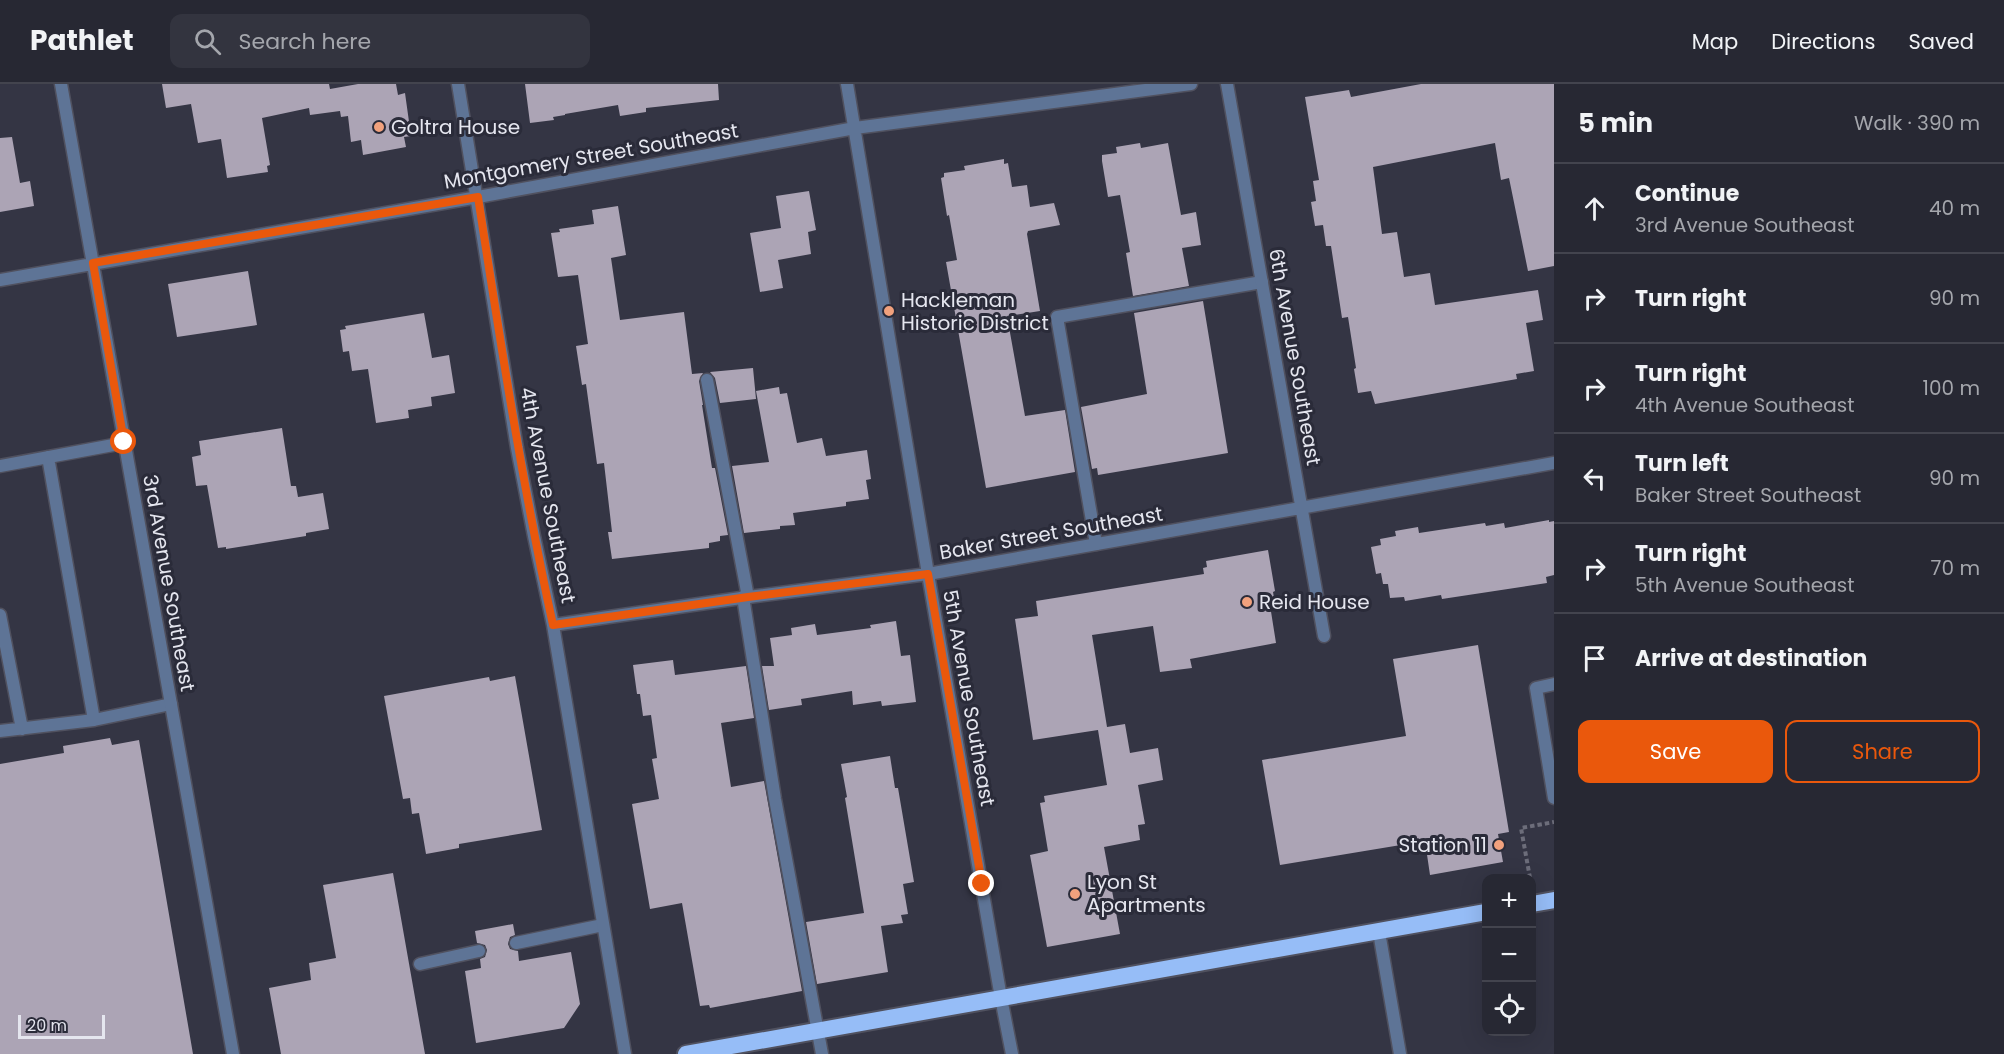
<!DOCTYPE html>
<html lang="en">
<head>
<meta charset="utf-8">
<style>
  :root { --surface:#272833; --page:#33343f; --text:#f1f3f6; --muted:#a4a6ac; --line:#43444e; --accent:#ea580c }
  body { margin:0; font-family:Poppins,sans-serif; background:var(--page); color:var(--text) }
  .controls { position:absolute; right:18px; bottom:18px; display:grid; overflow:hidden; border-radius:12px; box-shadow:0 6px 24px #0002 }
  .controls button { width:54px; height:54px; display:grid; place-items:center; padding:0; border:0; border-bottom:2px solid var(--line); background:var(--surface); color:var(--text); font:30px sans-serif }
  .scale { position:absolute; left:18px; bottom:15px; width:87px; box-sizing:border-box; padding-left:6px; border:3px solid #e5e6ef; border-top:0; font-size:16px; line-height:21px; white-space:nowrap; color:#e5e6ef; -webkit-text-stroke:4px #2a2b39; paint-order:stroke }
  .stop { position:absolute; width:18px; height:18px; margin:-14px; border:4px solid #ea580c; border-radius:50%; background:#fff }
  .stop.end { background:#ea580c; border-color:#fff; box-shadow:0 2px 6px #0008 }
  .list { margin:0; padding:0; list-style:none }
  h2 { display:flex; justify-content:space-between; align-items:center; height:78px; margin:0; padding:0 24px; font-size:26px }
  h2 small { font-size:20px; font-weight:400; color:var(--muted) }
  .list li { display:grid; grid-template-columns:39px 1fr auto; gap:18px; align-items:center; box-sizing:border-box; height:90px; padding:0 24px; border-top:2px solid var(--line) }
  .list b { display:block; font-size:22px; white-space:nowrap }
  .list p { margin:0; font-size:20px; white-space:nowrap; color:var(--muted) }
  .list em { font-size:20px; font-style:normal; color:var(--muted) }
  .actions { display:flex; gap:12px; padding:18px 24px }
  .actions a { flex:1; padding:14px 0; border:2px solid var(--accent); border-radius:12px; text-align:center; font-size:21px; color:var(--accent) }
  .actions .main { background:var(--accent); color:#fff }
  .icon { flex:none; width:33px; height:33px; fill:none; stroke:currentColor; stroke-width:2; stroke-linecap:round; stroke-linejoin:round }
  .map { position:relative; flex:none; width:1554px; height:970px; overflow:hidden }
  header { display:flex; align-items:center; gap:36px; box-sizing:border-box; height:84px; padding:0 30px; background:var(--surface); border-bottom:2px solid var(--line) }
  header strong { font-size:28px }
  nav { display:flex; gap:33px; margin-inline-start:auto; font-size:21px }
  .search { width:420px; height:54px; background:var(--page); display:flex; align-items:center; gap:15px; box-sizing:border-box; padding:0 21px; border-radius:12px; color:var(--muted); font-size:22px }
  main { display:flex }
  aside { flex:1; background:var(--surface) }
  .map>svg:first-child { display:block }
  .building { fill:#aca4b5 }
  .lines { fill:none; stroke-linecap:round; stroke-linejoin:round }
  .service-casing { stroke:#50515f; stroke-width:15 }
  .minor-casing { stroke:#50515f; stroke-width:15 }
  .tertiary-casing { stroke:#50515f; stroke-width:15 }
  .trunk-casing { stroke:#50515f; stroke-width:20 }
  .path { stroke:#6c6d7a; stroke-width:4; stroke-dasharray:4.5 3; stroke-linecap:butt }
  .service { stroke:#5e7496; stroke-width:12 }
  .minor { stroke:#5e7496; stroke-width:12 }
  .tertiary { stroke:#5e7496; stroke-width:12 }
  .trunk { stroke:#96bdf7; stroke-width:16 }
  .route { stroke:#ea580c; stroke-width:8 }
  .poi-dot { fill:#f1a17d; stroke:#2a2b39; stroke-width:2 }
  .labels { text-anchor:middle; stroke-width:6; stroke-linejoin:round; paint-order:stroke }
  .poi-label { font-size:20px; fill:#e5e6ef; stroke:#2a2b39; text-anchor:start }
  .street-label { font-size:20px; fill:#e5e6ef; stroke:#2a2b39 }
</style>
</head>
<body>
<header>
<strong>Pathlet</strong>
<div class="search"><svg class="icon" aria-label="search" viewBox="0 0 24 24"><circle cx="10" cy="10" r="6"/><path d="M15 15l6 6"/></svg>Search here</div>
<nav><a>Map</a><a>Directions</a><a>Saved</a></nav>
</header>
<main>
<div class="map">
<svg width="1554" height="970" viewBox="0 0 1554 970">
  <rect width="100%" height="100%" fill="#343544"/>
  <!-- building -->
  <path class="building" d="M162,0h167l1,5 28,-5h38l2,11 7,-2 6,43 -7,1 2,10 -43,8 -2,-15 -10,2 -3,-26 -7,1 -1,-6 -30,4 -1,-7 -47,10 8,47 -3,1 1,6 -41,6 -6,-39 -23,4 -7,-39 -25,4z
    M525,0h193l1,16 -73,8v4l-26,4 -2,-11 -53,9v1l-12,2 1,3 -24,3z
    M1421,0h133v182l-26,5 -19,-93 -8,2 -6,-37 -122,24 9,67 15,-2 7,45 26,-4 5,32 103,-15 5,30 -17,3 8,48 -18,3 1,5 -142,25 -4,-13 -13,2 -4,-24 2,-1 -8,-51 -6,1 -11,-72h-5l-3,-21 -8,1 -4,-24 5,-1 -3,-20 6,-1 -14,-83 44,-7 2,7z
    M12,53l8,46 10,-2 4,25 -34,6v-74z
    M1140,59l1,5 27,-5 13,72 15,-3 5,33 -19,3 7,38 -56,10 -7,-43 4,-1 -10,-57 -12,2 -6,-36v-6l15,-2 -1,-6z
    M1004,75v5l4,-1 4,24 15,-2 3,22 24,-4 6,22 -32,6 -1,3 13,77 -33,5 18,100 40,-6 10,62 -89,16 -40,-226 11,-2 -8,-45 -2,1 -6,-38 3,-1v-4l21,-3 -1,-4z
    M809,107l7,39 -8,2 3,22 -33,6 5,28 -23,4 -10,-59 31,-5 -5,-32z
    M618,122l8,49 -15,3 9,62 64,-8 8,62 11,-1 -4,8 4,24h-1l10,63h3l13,67 -8,1v5l-11,2v5l-97,11 -4,-27h4l-8,-69 -7,1 -11,-80 -4,1 -6,-39 12,-2 -10,-69 -20,2 -7,-44 9,-1 -1,-3 35,-5 -2,-14z
    M248,187l9,54 -80,12 -9,-53z
    M1203,217l25,152 -130,22 -1,-7 -5,1 -11,-62 66,-13 -13,-81z
    M424,229l8,45 17,-3 6,38 -24,4 1,9 -24,4 1,8 -33,5 -8,-54 -16,2 -3,-20 -6,1 -3,-22 6,-1 -1,-3z
    M753,284l3,31 -36,4 -5,-25 -5,-6z
    M779,303l1,7 7,-1 10,50 25,-5 4,18 41,-6 4,29 -5,1 3,19 -23,3v4l-53,7 2,12 -15,1v3l-36,4 -12,-67 37,-4 -13,-71z
    M282,344l9,58h5l2,11 25,-4 6,36 -23,4v3l-80,13v-2l-8,1 -11,-63 -11,1 -4,-29 9,-2 -2,-14z
    M1549,436v2l5,-1v54l-8,2 1,6 -105,16 -1,-4 -36,6 -1,-4 -14,1 -2,-14h-5l-2,-11 -5,1 -5,-27 10,-2 -1,-6 16,-3 -1,-5 23,-4 1,6 66,-10 1,3 18,-3 1,5z
    M1268,466l7,41 -2,1 1,6 -5,1 7,44 -86,16 2,9 -32,4 -7,-46 -61,9 15,92 18,-3 5,29 28,-5 5,32 -25,5 7,39 -7,1 2,15 -36,7 16,87 -73,13 -17,-92 18,-4 -8,-48 5,-1 -1,-6 63,-11 -9,-55 -65,10 -18,-121 23,-3 -2,-15 168,-27 -1,-6 4,-1 -1,-6z
    M896,537l5,35 9,-1 6,47 -34,4 -1,-5 -28,4 -1,-14 -51,8 1,6 -33,5 -7,-44h12l-4,-28 22,-3 -1,-7 24,-4 2,11 54,-7 -1,-3z
    M1478,561l31,187 -11,2 5,28 -73,13 -5,-34 -145,24 -18,-105 144,-24 -13,-77z
    M673,576l2,15 71,-9 8,52 -33,5 10,64 33,-6 38,210 -92,17 -1,-3 -9,1 -18,-103 -32,6 -18,-105 27,-5 -7,-40 5,-1 -6,-43 -8,1 -3,-22h-3l-4,-29z
    M515,592l27,154 -83,14v4l-33,6 -7,-41 -7,1 -2,-16 -7,1 -19,-103 105,-19 1,4z
    M110,654l2,7 27,-5 54,314h-193v-290l64,-11 -1,-7z
    M890,672l5,32h3l16,94 -11,2 5,30 -7,1 2,8 -22,3 7,46 -71,12 -11,-62 58,-9 -19,-115 2,-1 -6,-33z
    M393,789l32,181h-144l-12,-66 42,-8 -2,-17 27,-5 -13,-73z
    M513,840l2,11 -5,2 -2,7 2,5 8,2 1,10 52,-9 9,52 -16,24 -88,15 -11,-72 16,-3 -1,-9 5,-2 2,-7 -2,-5 -8,-2 -2,-12z"/>
  <g class="lines">
    <!-- service casing -->
    <g class="service-casing">
      <path id="service" d="M707,296l41,217
        M48,373l46,263
        M0,382l124,-23
        M1096,460l-39,-227 205,-35
        M743,513l32,202 47,255
        M0,531l22,114
        M1554,600l-18,4 18,110
        M0,647l94,-11 77,-16
        M516,859l87,-18
        M420,880l59,-13"/>
    </g>
    <!-- minor casing -->
    <g class="minor-casing">
      <path id="minor" d="M61,0l172,970
        M458,0l59,364 17,88 19,89 72,429
        M847,0l81,490 73,424
        M1227,0l97,552
        M0,196l478,-83 377,-69 336,-44
        M553,541l195,-28 180,-23 626,-111
        M1379,848l21,122"/>
    </g>
    <!-- tertiary casing -->
    <g class="tertiary-casing">
      <path id="tertiary" d="M1001,914l11,56"/>
    </g>
    <!-- trunk casing -->
    <g class="trunk-casing">
      <path id="trunk" d="M1532,820l22,-4
        M686,970l800,-142"/>
    </g>
    <!-- path -->
    <path class="path" d="M1530,794l-9,-50 33,-6"/>
    <!-- service -->
    <use href="#service" class="service"/>
    <!-- minor -->
    <use href="#minor" class="minor"/>
    <!-- tertiary -->
    <use href="#tertiary" class="tertiary"/>
    <!-- trunk -->
    <use href="#trunk" class="trunk"/>
  </g>
  <g class="lines">
    <!-- route -->
    <path class="route" d="M124,358l-31,-179 385,-66c22,143 44,286 75,428l195,-28 180,-23 54,310"/>
  </g>
  <!-- markers -->
  <g class="poi-dot">
    <circle cx="379" cy="43" r="6"/>
    <circle cx="889" cy="227" r="6"/>
    <circle cx="1247" cy="518" r="6"/>
    <circle cx="1499" cy="761" r="6"/>
    <circle cx="1075" cy="810" r="6"/>
  </g>
  <g class="labels">
    <!-- poi labels -->
    <g class="poi-label">
      <text x="391" y="50">Goltra House</text>
      <text x="901" y="223">Hackleman<tspan x="901" dy="23">Historic District</tspan></text>
      <text x="1259" y="525">Reid House</text>
      <text x="1487" y="768" text-anchor="end">Station 11</text>
      <text x="1087" y="805">Lyon St<tspan x="1087" dy="23">Apartments</tspan></text>
    </g>
    <!-- street labels -->
    <g class="street-label">
      <text transform="translate(591 72) rotate(-10)" y="7">Montgomery Street Southeast</text>
      <text transform="translate(1295 273) rotate(80)" y="7">6th Avenue Southeast</text>
      <text transform="translate(548 411) rotate(79)" y="7">4th Avenue Southeast</text>
      <text transform="translate(1051 449) rotate(-10)" y="7">Baker Street Southeast</text>
      <text transform="translate(169 499) rotate(80)" y="7">3rd Avenue Southeast</text>
      <text transform="translate(969 614) rotate(80)" y="7">5th Avenue Southeast</text>
    </g>
  </g>
</svg>
<div class="controls">
<button>+</button>
<button>−</button>
<button><svg class="icon" aria-label="locate" viewBox="0 0 24 24"><circle cx="12" cy="12" r="6"/><path d="M12 2v4M12 18v4M2 12h4M18 12h4"/></svg></button>
</div>
<div class="scale">20 m</div>
<div class="stop" style="left:124px;top:358px"></div>
<div class="stop end" style="left:982px;top:800px"></div>
</div>
<aside>
<h2>5 min<small>Walk · 390 m</small></h2>
<ul class="list">
<li><svg class="icon" aria-label="ahead" viewBox="0 0 24 24"><path d="M12 20V5M6 11l6-6 6 6"/></svg><div><b>Continue</b><p>3rd Avenue Southeast</p></div><em>40 m</em></li>
<li><svg class="icon" aria-label="right" viewBox="0 0 24 24"><path d="M7 20v-9h11M14 6l5 5-5 5"/></svg><div><b>Turn right</b></div><em>90 m</em></li>
<li><svg class="icon" aria-label="right" viewBox="0 0 24 24"><path d="M7 20v-9h11M14 6l5 5-5 5"/></svg><div><b>Turn right</b><p>4th Avenue Southeast</p></div><em>100 m</em></li>
<li><svg class="icon" aria-label="left" viewBox="0 0 24 24"><path d="M17 20v-9H6M10 6l-5 5 5 5"/></svg><div><b>Turn left</b><p>Baker Street Southeast</p></div><em>90 m</em></li>
<li><svg class="icon" aria-label="right" viewBox="0 0 24 24"><path d="M7 20v-9h11M14 6l5 5-5 5"/></svg><div><b>Turn right</b><p>5th Avenue Southeast</p></div><em>70 m</em></li>
<li><svg class="icon" aria-label="arrive" viewBox="0 0 24 24"><path d="M6 21V4h12l-3 4 3 4H6"/></svg><div><b>Arrive at destination</b></div></li>
</ul>
<div class="actions"><a class="main">Save</a><a>Share</a></div>
</aside>
</main>
</body>
</html>
